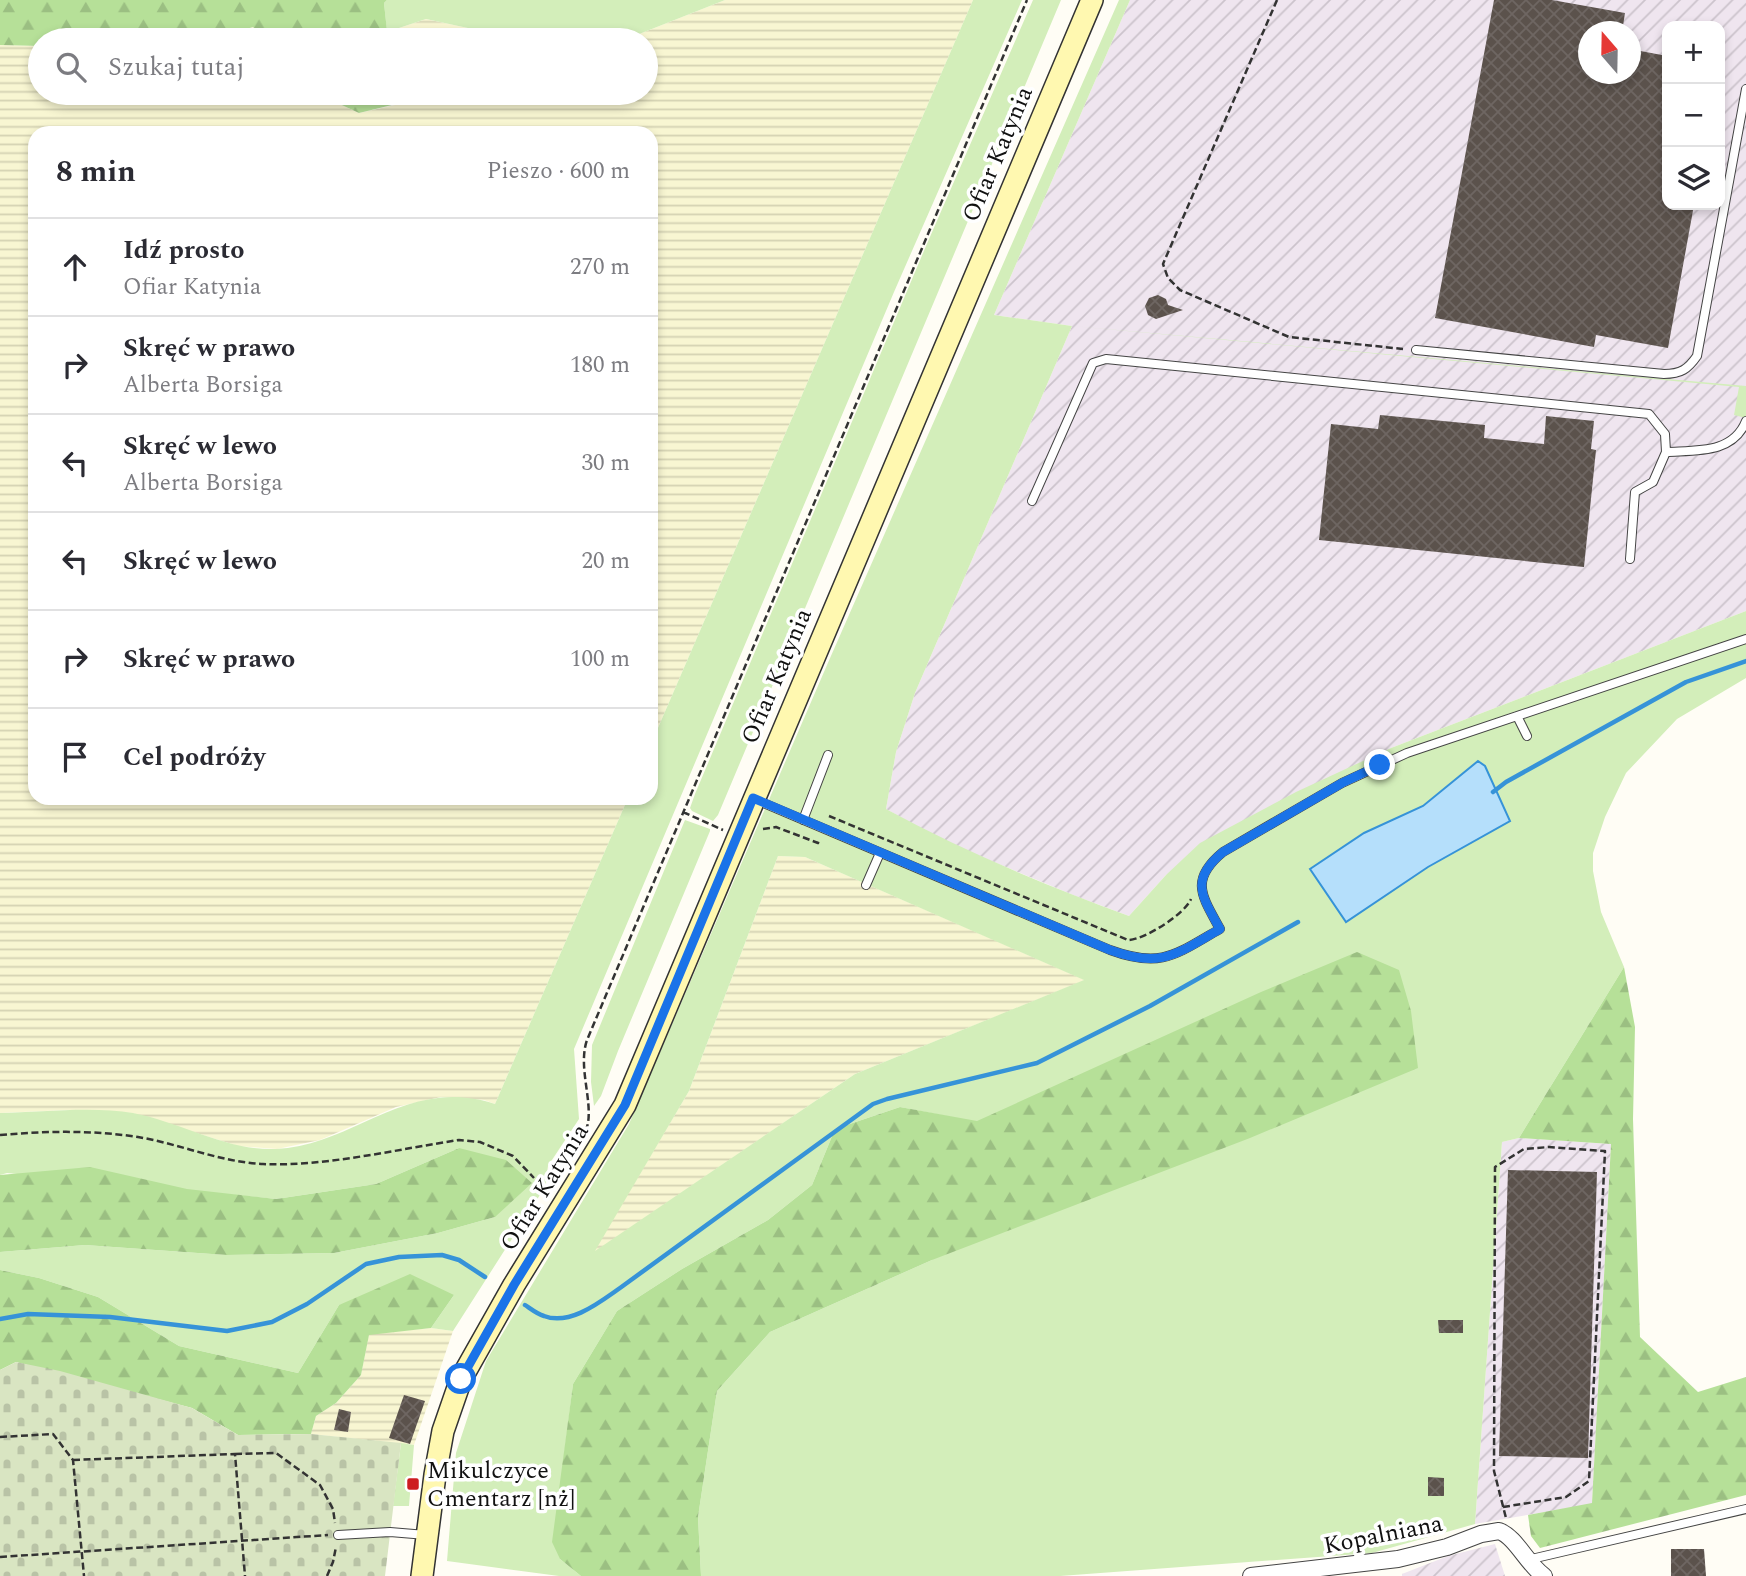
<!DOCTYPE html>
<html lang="pl">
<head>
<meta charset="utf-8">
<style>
  :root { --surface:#fff; --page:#f7f7f7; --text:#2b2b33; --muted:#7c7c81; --line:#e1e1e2 }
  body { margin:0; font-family:Spectral,serif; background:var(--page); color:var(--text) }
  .controls { position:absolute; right:21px; top:21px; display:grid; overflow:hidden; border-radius:14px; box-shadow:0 4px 10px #0003 }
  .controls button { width:63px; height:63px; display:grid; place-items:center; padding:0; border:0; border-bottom:2px solid var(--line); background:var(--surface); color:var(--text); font:35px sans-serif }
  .compass { position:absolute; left:1578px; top:21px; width:63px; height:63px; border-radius:50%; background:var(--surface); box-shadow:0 4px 10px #0003; rotate:340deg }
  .stop { position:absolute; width:21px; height:21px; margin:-16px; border:5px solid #1a73e8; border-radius:50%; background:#fff }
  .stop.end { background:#1a73e8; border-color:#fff; box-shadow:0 2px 7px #0008 }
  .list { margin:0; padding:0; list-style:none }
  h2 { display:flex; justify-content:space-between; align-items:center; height:91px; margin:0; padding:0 28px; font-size:30px }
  h2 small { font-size:23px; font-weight:400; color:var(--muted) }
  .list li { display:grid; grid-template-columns:46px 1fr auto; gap:21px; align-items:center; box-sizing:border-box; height:98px; padding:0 28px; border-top:2px solid var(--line) }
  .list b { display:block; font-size:26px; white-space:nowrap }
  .list p { margin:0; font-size:23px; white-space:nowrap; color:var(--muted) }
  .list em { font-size:23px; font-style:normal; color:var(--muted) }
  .icon { flex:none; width:38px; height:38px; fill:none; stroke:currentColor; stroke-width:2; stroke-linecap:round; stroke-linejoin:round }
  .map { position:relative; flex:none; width:1746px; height:1576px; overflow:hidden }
  .search { position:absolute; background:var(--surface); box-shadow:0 4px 10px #0003; left:28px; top:28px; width:630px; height:77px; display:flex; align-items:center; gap:18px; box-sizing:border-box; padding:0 24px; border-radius:38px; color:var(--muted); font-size:26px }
  .panel { position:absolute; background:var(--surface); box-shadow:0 4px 10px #0003; left:28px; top:126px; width:630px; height:679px; border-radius:21px }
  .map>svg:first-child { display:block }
  .industrial { fill:url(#industrial-furrows); fill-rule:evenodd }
  .farmland { fill:url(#farmland-rules) }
  .green { fill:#d3eeba; fill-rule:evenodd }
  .forest { fill:url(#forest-firs) }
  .cemetery { fill:url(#cemetery-stones) }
  .water { fill:#b5dffb; stroke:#3693d8; stroke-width:2 }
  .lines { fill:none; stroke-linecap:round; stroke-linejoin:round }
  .stream { stroke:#3693d8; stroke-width:4.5 }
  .building { fill:url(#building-cross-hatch) }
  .lane-casing { stroke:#444; stroke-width:10 }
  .street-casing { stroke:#444; stroke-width:18 }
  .secondary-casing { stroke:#333; stroke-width:24 }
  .path { stroke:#333; stroke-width:2.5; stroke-dasharray:7 3.5; stroke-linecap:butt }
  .lane { stroke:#fff; stroke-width:8 }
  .street { stroke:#fff; stroke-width:16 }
  .secondary { stroke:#fff8b0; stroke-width:21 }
  .route { stroke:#1a73e8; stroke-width:9 }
  .poi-dot { fill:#cd1c20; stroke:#fff; stroke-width:2.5 }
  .labels { text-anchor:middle; stroke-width:7; stroke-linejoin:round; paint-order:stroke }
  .street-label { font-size:24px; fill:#111; stroke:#fff }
  .poi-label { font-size:24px; fill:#111; stroke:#fff; text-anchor:start }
</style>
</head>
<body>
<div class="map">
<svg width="1746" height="1576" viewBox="0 0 1746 1576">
  <defs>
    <pattern id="industrial-furrows" width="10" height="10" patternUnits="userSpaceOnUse" patternTransform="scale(1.75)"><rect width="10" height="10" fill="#efe5ef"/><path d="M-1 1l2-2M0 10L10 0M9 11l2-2" fill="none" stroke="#ccc3cc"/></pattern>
    <pattern id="farmland-rules" width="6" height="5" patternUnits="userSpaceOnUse" patternTransform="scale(1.75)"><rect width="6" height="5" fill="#f8f6d2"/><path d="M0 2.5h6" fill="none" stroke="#d4d2b3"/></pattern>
    <pattern id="forest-firs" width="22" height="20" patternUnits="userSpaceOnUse" patternTransform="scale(1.75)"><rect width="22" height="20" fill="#b6e098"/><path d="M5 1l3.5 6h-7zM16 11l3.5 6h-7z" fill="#9bbf82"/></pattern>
    <pattern id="cemetery-stones" width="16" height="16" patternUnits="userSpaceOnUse" patternTransform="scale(1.75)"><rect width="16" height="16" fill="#d9e5c2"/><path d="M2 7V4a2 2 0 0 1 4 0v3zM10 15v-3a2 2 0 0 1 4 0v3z" fill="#b9c3a6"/></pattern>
    <pattern id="building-cross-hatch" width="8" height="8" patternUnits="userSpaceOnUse" patternTransform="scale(1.75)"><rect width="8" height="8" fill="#5b524c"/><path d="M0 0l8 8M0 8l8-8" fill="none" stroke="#6e6662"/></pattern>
  </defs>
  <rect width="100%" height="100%" fill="#fffdf5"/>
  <!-- industrial -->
  <path class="industrial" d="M1130,0h616v611l-355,137 -225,127 -37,41 -51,-19 -132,-55 -60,-33 10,-57 19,-59 157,-367 -78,-11zM1667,26h53v179h-53zM1588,32h42v42h-42z
    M1519,1138l92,6 -19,360 -117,20 27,-382z
    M1495,1544l10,32h-103v-2l46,-18z"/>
  <!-- farmland -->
  <path class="farmland" d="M725,0h248l-322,744v-611h-616v665h593l-133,306 -11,-4 -43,-3 -45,10 -76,33 -43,9 -39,-3 -106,-33 -64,-3 -68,3v-1068l40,1v47h276l43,20 36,-8 -1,-12h252v-53h-22z
    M426,19l79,17 35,4h-152l-1,-8z
    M253,27l13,13h-55z
    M778,856l27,1 280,123 -230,94 -262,179 96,-162z
    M431,1328l22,3 -39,114 -103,-11 5,-18 20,-13 25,-28 8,-41z"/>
  <!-- green -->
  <path class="green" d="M387,0h338l-101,40h-84l-35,-4 -79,-17 -39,13 -3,-29z
    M973,0h49l-128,292 -320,757 5,70 -31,47 -3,21 -92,144 -22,-3 23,-33 -115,10 -41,68 -119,-27 -81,-49 -59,-19 -39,-8v-18l85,-7 141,10 108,-2 104,-20 57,-16 -36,-69 -83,36 -100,15 -269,-26 -7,2v-62c40,-1 94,-7 133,0 48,9 93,38 143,36 78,-3 131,-74 219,-45l133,-306h23v-54z
    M1033,0h28l-343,815 -5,6 -21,-10 -2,-3 5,-14 231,-548z
    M1119,0h11l-136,315 78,11 674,60v32l-12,-3 5,-28 -667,-61 -157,367 -19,59 -10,57c78,42 160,77 243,107l37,-41 34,-32 96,-51 95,-44 355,-137v67l-69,41 -51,54 -21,44 -12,36v18l8,41 23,55 -105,171 -17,4 -27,382 -103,29 -312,23h-359l-3,-59 19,-126 53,-59 162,-72 85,-155 -40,17 -77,-15 -65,22 -23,56 -44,35 -86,49 -65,42 -44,73 -9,72 -4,103 21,17h-22l-112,-15 9,-108 30,-92 143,-237 198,-459zM778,856l27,1 279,123 -229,94 -260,177 94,-160z
    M685,820l25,9v2l-92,220 -17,45 -7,10 -3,-24 1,-37z
    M401,1443l13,2 -5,61h-16z"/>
  <!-- forest -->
  <path class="forest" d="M0,0h387l-3,3 4,37h-122l-13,-13 -42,13h-171v6l-40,-1z
    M316,93h78l2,11 -37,9z
    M1357,952l42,18 12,41 7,57 -168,70 -318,122 -162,72 -53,59 -19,126 3,59h-120l-21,-17 -8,-17 21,-158 44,-73 65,-42 86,-49 44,-35 23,-56 65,-22 77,14 284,-129z
    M1624,967l11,60 -2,92 7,218 58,55 48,-15v118l-206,53 -9,-12 -3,-21 64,-12 19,-359 -92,-6z
    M459,1148l47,12 26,23 -37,34 -57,16 -104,20 -108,2 -141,-10 -85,7v-77l90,-8 97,22 89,10 100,-15z
    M0,1270l39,8 59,19 81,49 119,27 41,-68 71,-31 44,21 -23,33 -62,7 -8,40 -25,28 -20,13 -5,18 -73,1 -46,-27 -176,-46 -16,8z"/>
  <!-- cemetery -->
  <path class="cemetery" d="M16,1362l44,9 132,37 46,27 73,-1 90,9 -16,133h-385v-206z"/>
  <!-- water -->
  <path class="water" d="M1478,761l7,5 25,55 -82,46 -82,55 -36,-53 54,-36 59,-27z"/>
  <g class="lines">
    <!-- stream -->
    <path class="stream" d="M1493,792l13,-10 180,-100 60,-21
      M525,1305c6,4 12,9 19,11 26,10 56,-14 76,-28l253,-184 14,-5 150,-36 113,-57 148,-84
      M0,1319l28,-5 82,3 117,14 45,-9 35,-18 59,-40 33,-7 43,-2 17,5 26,17"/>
  </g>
  <!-- building -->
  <path class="building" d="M1494,0h58l73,13 -3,19h-34v42h42v-25l37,7v149h27l-26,143 -72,-13 -2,12 -159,-29z
    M1158,295l8,4 2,6 15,5 -27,9 -8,-4 -3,-9 4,-8z
    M1380,415l105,10 -1,13 60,6 2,-28 48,5 -3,28 5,1 -12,117 -265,-27 12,-116 47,5z
    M1508,1170l89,2 -9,286 -89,-2z
    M1438,1320h25v13h-24z
    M404,1395l21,6 -15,43 -21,-6z
    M339,1409l12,3 -3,20 -14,-2z
    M1428,1477l16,1v18h-16z
    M1671,1549h33l2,27h-35z"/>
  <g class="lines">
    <!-- lane casing -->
    <g class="lane-casing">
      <path id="lane" d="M1416,350l248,24c17,0 24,-5 33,-18l49,-267
        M1032,501l61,-138 13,-4 543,55 16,20 1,18c30,-2 67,2 80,-31
        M1630,559l5,-67 18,-10 13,-30
        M1517,716l10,20
        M754,799l356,151c52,19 66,4 110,-21 -18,-33 -31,-49 3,-77l119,-69 65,-30 339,-114
        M803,820l25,-65
        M866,885l14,-32
        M338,1535l52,-3 36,3
        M1527,1560l219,-51"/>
    </g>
    <!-- street casing -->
    <g class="street-casing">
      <path id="street" d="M1251,1576l147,-17 49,-12 34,-13 18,-3c17,6 28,33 45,45"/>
    </g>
    <!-- secondary casing -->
    <g class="secondary-casing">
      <path id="secondary" d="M422,1576l13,-101 8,-44 18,-52 53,-94 111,-180 467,-1105"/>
    </g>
    <!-- path -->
    <path class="path" d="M1277,0l-114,264 5,14 12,12 109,47 114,12
      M683,812l40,18
      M829,816l299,124c16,0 57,-26 63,-41
      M763,829l13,-2 42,16 1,-4
      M0,1135c46,-4 92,-5 138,2 42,7 82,25 125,27 61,3 135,-15 196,-24l21,2 33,14 21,22
      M564,1167c4,-14 22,-31 24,-44 4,-25 -10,-57 -1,-83l440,-1040
      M0,1437l53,-3 20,26 11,116
      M235,1454l41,-1 44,32 13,24 2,14
      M73,1460l162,-6 10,122
      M1503,1507l63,-10 23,-16 16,-330 -56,-4 -25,2 -29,18 -1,304 12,47
      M0,1557l328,-22
      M327,1576l6,-14 3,-15"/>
    <!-- lane -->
    <use href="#lane" class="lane"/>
    <!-- street -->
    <use href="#street" class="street"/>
    <!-- secondary -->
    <use href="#secondary" class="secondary"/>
  </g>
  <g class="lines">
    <!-- route -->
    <path class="route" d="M461,1379l53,-94 111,-180 128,-307 357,152c52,19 66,4 110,-21 -18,-33 -31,-49 3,-77l119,-69 38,-18"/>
  </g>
  <!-- markers -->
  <rect class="poi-dot" x="406" y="1477" width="14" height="14" rx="3.5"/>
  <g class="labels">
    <!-- street labels -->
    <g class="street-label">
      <text transform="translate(997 154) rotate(-67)" y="8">Ofiar Katynia</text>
      <text transform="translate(776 676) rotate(-67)" y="8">Ofiar Katynia</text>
      <text transform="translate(544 1187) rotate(-58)" y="8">Ofiar Katynia</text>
      <text transform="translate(1383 1534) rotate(-11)" y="8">Kopalniana</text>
    </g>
    <!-- poi labels -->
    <g class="poi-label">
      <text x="427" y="1478">Mikulczyce<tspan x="427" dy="28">Cmentarz [nż]</tspan></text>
    </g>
  </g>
</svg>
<div class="controls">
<button>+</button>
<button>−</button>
<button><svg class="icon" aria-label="layers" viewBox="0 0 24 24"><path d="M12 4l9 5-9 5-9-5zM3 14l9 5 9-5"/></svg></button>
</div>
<svg class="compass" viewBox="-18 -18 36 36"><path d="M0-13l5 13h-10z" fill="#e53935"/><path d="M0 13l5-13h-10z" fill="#7c7c81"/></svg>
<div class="stop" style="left:461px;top:1379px"></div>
<div class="stop end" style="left:1380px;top:765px"></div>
<div class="search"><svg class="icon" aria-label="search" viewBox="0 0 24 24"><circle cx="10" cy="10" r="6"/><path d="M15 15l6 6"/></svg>Szukaj tutaj</div>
<section class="panel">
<h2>8 min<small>Pieszo · 600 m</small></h2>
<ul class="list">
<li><svg class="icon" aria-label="ahead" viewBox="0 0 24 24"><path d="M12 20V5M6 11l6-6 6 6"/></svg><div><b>Idź prosto</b><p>Ofiar Katynia</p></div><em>270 m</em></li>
<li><svg class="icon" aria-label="right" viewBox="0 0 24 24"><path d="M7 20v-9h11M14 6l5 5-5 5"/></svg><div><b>Skręć w prawo</b><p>Alberta Borsiga</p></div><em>180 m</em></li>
<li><svg class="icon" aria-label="left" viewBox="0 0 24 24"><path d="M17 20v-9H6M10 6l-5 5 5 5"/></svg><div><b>Skręć w lewo</b><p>Alberta Borsiga</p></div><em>30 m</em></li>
<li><svg class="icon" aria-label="left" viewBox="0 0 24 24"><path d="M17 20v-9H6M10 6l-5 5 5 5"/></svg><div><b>Skręć w lewo</b></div><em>20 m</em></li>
<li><svg class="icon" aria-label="right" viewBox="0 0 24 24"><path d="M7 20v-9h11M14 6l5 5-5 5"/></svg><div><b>Skręć w prawo</b></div><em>100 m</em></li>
<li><svg class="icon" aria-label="arrive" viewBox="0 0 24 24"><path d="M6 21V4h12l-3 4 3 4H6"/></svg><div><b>Cel podróży</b></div></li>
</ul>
</section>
</div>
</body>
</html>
